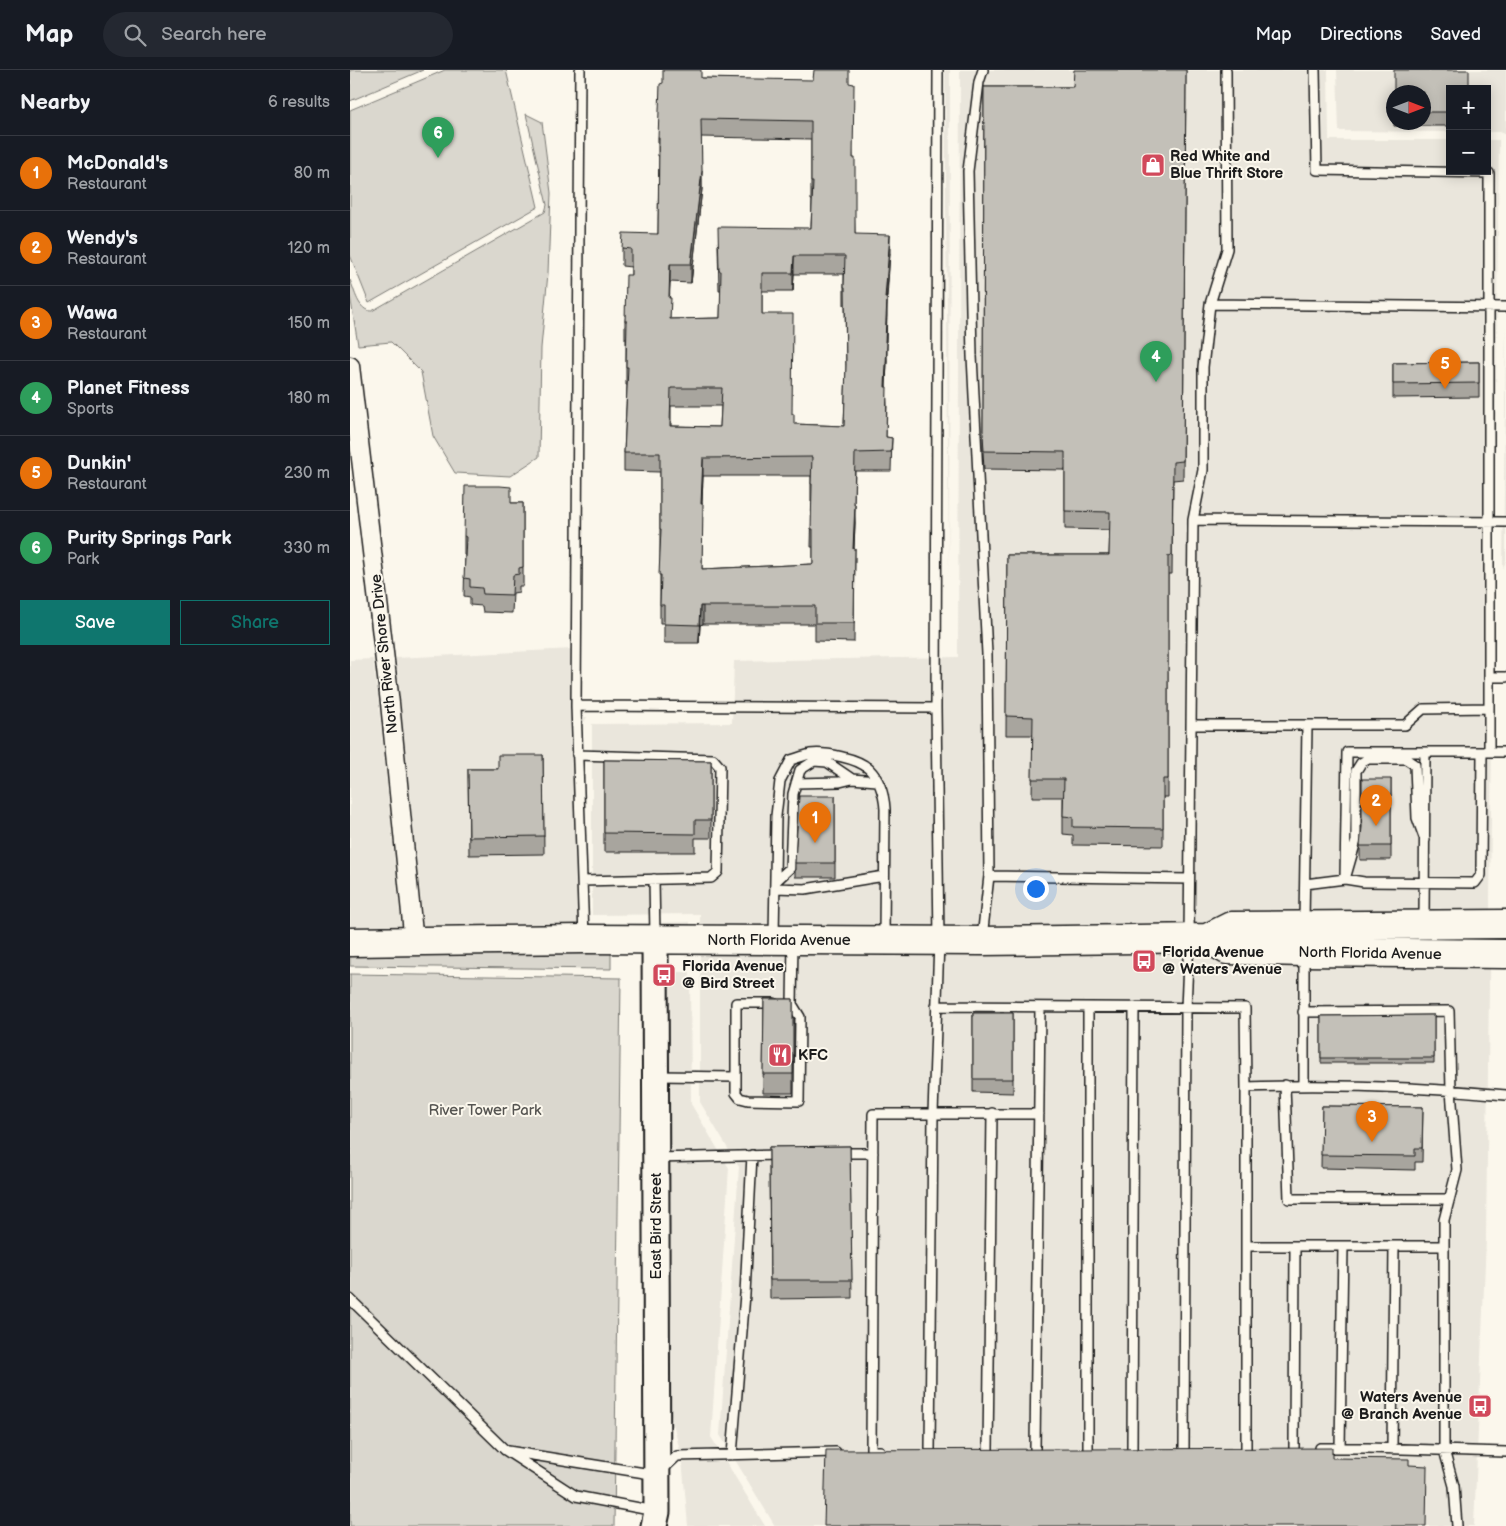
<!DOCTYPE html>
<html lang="en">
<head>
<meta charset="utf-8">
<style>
  :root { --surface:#171b24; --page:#242831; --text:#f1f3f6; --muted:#9ea1a6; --line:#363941; --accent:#0f766e }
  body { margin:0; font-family:"Balsamiq Sans",sans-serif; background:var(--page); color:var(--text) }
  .controls { position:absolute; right:15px; top:15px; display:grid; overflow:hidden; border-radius:0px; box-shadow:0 2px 12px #0003 }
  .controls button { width:45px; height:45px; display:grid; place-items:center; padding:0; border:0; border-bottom:1px solid var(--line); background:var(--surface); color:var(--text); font:25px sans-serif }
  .compass { position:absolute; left:1036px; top:15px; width:45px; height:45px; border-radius:50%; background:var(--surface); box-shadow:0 2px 12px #0003; rotate:90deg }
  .you { position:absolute; left:685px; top:818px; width:18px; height:18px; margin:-12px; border:4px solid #fff; border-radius:50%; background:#1a73e8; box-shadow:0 0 0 8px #1a73e833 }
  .badge { display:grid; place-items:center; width:32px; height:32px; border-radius:50%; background:var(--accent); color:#fff; font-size:16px; font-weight:700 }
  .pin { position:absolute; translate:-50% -41px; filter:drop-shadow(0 1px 2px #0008) }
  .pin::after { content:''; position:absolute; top:26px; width:18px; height:15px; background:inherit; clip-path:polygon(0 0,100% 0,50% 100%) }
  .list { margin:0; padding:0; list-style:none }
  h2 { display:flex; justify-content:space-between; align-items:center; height:65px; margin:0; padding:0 20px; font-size:21px }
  h2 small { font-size:16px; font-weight:400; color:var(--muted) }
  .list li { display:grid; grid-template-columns:32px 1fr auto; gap:15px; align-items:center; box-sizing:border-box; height:75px; padding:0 20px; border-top:1px solid var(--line) }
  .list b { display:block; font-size:19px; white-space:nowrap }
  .list p { margin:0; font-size:16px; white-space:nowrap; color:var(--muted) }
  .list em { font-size:16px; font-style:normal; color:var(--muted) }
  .actions { display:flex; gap:10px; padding:15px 20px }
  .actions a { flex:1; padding:11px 0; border:1px solid var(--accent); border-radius:0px; text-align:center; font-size:18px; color:var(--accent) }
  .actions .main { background:var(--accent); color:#fff }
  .icon { flex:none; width:28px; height:28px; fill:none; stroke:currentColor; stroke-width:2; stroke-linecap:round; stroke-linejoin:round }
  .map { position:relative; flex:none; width:1156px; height:1456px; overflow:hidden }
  header { display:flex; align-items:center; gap:30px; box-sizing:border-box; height:70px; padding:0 25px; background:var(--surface); border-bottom:1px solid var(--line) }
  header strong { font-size:24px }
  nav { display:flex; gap:28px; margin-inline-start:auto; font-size:18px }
  .search { width:350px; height:45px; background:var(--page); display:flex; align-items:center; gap:12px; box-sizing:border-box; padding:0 18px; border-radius:28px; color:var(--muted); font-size:19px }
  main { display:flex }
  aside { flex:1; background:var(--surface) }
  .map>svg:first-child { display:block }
  .built { fill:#eae6dc; fill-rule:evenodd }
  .green { fill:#dad7ce; stroke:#7b7a75 }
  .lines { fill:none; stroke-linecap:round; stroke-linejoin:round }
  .lane-casing { stroke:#1c1c1c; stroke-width:12 }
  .street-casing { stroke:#1c1c1c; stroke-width:21 }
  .secondary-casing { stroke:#1c1c1c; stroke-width:29 }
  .primary-casing { stroke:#1c1c1c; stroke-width:31 }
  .lane { stroke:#fbf7ec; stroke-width:9 }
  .street { stroke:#fbf7ec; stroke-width:18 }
  .secondary { stroke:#fbf7ec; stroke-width:25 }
  .primary { stroke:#fbf7ec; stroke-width:28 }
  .wall { fill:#a8a59e; stroke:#1c1c1c; fill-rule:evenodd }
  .shaded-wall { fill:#888681; stroke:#1c1c1c }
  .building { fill:#c3c0b8; stroke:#1c1c1c; fill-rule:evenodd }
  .labels { text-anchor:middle; stroke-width:4; stroke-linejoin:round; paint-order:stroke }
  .poi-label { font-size:15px; font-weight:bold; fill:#1c1c1c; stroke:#fbf7ec; text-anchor:start }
  .street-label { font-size:15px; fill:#1c1c1c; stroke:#fbf7ec }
  .park-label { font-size:15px; fill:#555451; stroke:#fbf7ec }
</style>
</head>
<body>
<header>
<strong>Map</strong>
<div class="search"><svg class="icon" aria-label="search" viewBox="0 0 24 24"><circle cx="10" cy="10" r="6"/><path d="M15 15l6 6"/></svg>Search here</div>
<nav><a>Map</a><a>Directions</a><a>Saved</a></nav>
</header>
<main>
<aside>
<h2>Nearby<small>6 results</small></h2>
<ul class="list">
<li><span class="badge" style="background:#e8710a">1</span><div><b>McDonald's</b><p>Restaurant</p></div><em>80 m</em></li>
<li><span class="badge" style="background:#e8710a">2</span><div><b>Wendy's</b><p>Restaurant</p></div><em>120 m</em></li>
<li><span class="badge" style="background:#e8710a">3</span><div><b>Wawa</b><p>Restaurant</p></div><em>150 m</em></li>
<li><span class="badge" style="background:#2e9e5b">4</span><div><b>Planet Fitness</b><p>Sports</p></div><em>180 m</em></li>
<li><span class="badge" style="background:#e8710a">5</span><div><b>Dunkin'</b><p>Restaurant</p></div><em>230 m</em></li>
<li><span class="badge" style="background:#2e9e5b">6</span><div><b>Purity Springs Park</b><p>Park</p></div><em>330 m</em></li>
</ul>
<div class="actions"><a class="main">Save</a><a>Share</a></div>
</aside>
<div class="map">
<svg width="1156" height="1456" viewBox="0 0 1156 1456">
  <rect width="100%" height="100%" fill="#fbf7ec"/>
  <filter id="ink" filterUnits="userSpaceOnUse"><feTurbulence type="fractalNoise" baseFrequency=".02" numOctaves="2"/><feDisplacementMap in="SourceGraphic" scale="10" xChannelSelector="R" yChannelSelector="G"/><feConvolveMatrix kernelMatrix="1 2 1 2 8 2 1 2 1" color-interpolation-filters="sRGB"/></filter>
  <g filter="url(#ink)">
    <!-- built -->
    <path class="built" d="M595,0h5l-1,509z
      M610,0h368l1,70h121v31h37v-31h12l-13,1099 -12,287h-699l-55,-91 19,-268 -39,-65v-188l-108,1v-191l140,-1 2,-62 224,-4z
      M987,0h169v65l-7,-3h-12v-43h-37v43l-111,-1zM1044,22h30v30h-30z
      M1156,254v236l-3,9z
      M223,579l1,68h13l-4,7v194l4,4 5,2 98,-2v4l-266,6 -28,-274z
      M23,589l6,45 23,229 -52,-1v-272z
      M316,902h24l1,132 38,64 -18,269 54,89h-77l-6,-67 -15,-60z"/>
    <!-- green -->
    <path class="green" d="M0,0h73l-73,31z
      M95,0h61l32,137 -169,96 -19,-48v-145z
      M176,44l16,8 9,71 -3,80 -7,75 -2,109 -29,19 -55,-3 -22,-37 -12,-64 -30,-30 -33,3 -8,-50v-15c5,11 8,31 22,31l173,-99 2,-7z
      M261,881v18l-261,-3v-14z
      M0,904l271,4 -7,548h-264z"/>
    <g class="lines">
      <!-- lane casing -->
      <g class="lane-casing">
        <path id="lane" d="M230,0l-4,636 8,231
          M633,0l-4,12 -11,89 4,185 15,298 2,222 200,3
          M965,0l2,100 172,3v579
          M860,234l296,3
          M843,450l313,2
          M1139,607h17
          M226,636l360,2
          M841,655h214l18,-16 66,-1
          M1132,682l-1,115v8l-6,8 -111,-1 -19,-3 2,-127h159
          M227,685l136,4 7,8 -2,105 -7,6 -129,3
          M446,713l44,-1 12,-3
          M304,809l1,57
          M425,812l15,-14 3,-74 7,-24 14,-9 13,1 25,17 25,2
          M955,814l40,-5 11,-38v-70l5,-8 7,-4h38l9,6 2,53 8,22
          M425,818l30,1 79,-13
          M1074,851l1,-169
          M954,852l3,-197
          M424,867l2,-121 4,-35 11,-21c6,-2 12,-4 19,-6 15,-2 48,4 59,15 11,11 15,25 16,40l-1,128
          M632,868l7,-62
          M954,885v130
          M424,933h-38v90l4,5 8,2 51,1 1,-84 -8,-13 1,-62
          M586,936l309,2 1,79v362
          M738,937v443
          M953,942l146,-1 2,79 6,80 -13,50v230l10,36 3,40
          M308,1006l77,1
          M935,1015l4,114h160
          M896,1017c87,-3 174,0 260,8
          M489,1083h34
          M306,1088l125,-3
          M896,1176h198
          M0,1229l155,151 71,46 79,15
          M970,1378h48l138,4
          M990,1378l3,-202
          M834,1379l2,-441 3,-70 4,-418 10,-50v-103l7,-63 17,-55 -1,-179
          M944,1379l1,-203
          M1042,1379l2,-203
          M638,1380l4,-337
          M685,1380l5,-443
          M782,1380l2,-443
          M158,1381l149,24 20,-19 159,-4
          M530,1381h-9l2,-337h60l6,-173 -3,-233 2,-638
          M580,1381l3,-337h106
          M382,1385l13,-161 7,-139"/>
      </g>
      <!-- street casing -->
      <g class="street-casing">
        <path id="street" d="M0,296l40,337 24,240"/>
      </g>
      <!-- secondary casing -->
      <g class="secondary-casing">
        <path id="secondary" d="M304,1456l3,-14 -2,-573"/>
      </g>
      <!-- primary casing -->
      <g class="primary-casing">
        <path id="primary" d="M857,868l20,12 77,2 202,2
          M0,872l234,-3 398,2 225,-3 24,-12 275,-2"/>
      </g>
      <!-- lane -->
      <use href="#lane" class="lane"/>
      <!-- street -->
      <use href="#street" class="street"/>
      <!-- secondary -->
      <use href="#secondary" class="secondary"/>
      <!-- primary -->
      <use href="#primary" class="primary"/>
    </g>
    <!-- wall -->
    <path class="wall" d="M836,0l-3,409 -10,1 -1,94h-4v223h-5v49l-90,-1v-10l-10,-1v-37h-31l1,-62h-27l1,-180h102l1,-25 -45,-1v-59l-81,-1 -1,-17 1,-365h89z
      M351,8l148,5 4,75 2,76 35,19 -3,45 -1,44 1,19 -1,26 1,18 -1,32 6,1 -1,33h-36l-1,33 1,19 -1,26h1l-1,93 -39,-1v-17h-112l-3,1 -1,18h-35v-20h-4v-151l-36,-1v-18l3,-68h-1v-46h-1v-18l6,-46v-8l-9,-1v-18l36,-14 1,-78h-1v-18zM351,67l110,2v61h1l-1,28 -93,17 1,45h2l-1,28 -50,1 -1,-21 1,-16 21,1 11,-94zM444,204h50v31h1l1,63 -2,58 -50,-2 -2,-10 -30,-100v-23h31zM321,336h50l-1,21 -49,-1zM353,406h108v26h1l-1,45h2v17l-111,5v-65z
      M1100,19v37h-56v-4h30v-30z
      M1129,292v35l-86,1v-35z
      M161,433h12v83h-4v6l-6,1 -1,20 -29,-1 -1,-6 -12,-1v-8l-6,-1 1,-41h-1v-19z
      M193,685l1,99 -75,1 -1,-86h30z
      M254,690l107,1v77h-16v14h-91z
      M1041,709v81h-31v-14z
      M485,726v81h-40v-14z
      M414,929h29v94h-30z
      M623,943h40v80l-40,-1z
      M1084,945v48h-113v-47z
      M972,1036l101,1 -1,55h-7v8l-94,-2z
      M500,1076l2,152 -82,1 -1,-152z"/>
    <!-- shaded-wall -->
    <path class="shaded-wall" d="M352,101v18l-11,94v-19z
      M540,165v18l-5,63v-18z
      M444,186v18l-1,17v-18z
      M320,194v18l-1,34v-18z
      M537,228v18l-2,45v-19z
      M537,273v18l-2,44v-18z
      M353,388v18l-2,46v-18z
      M505,434v19l-2,45v-19z
      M350,536h3v18l-3,1 -1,18z"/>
    <!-- building -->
    <path class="building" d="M313,0h38v8l112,2 1,-10h35v13l5,1 -1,74h2v76l35,1 -5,63h2l-2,44 2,1 -2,44h2l-1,50 6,1 -1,14 -36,1 -1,51h1l-2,45h2l-1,74h-39v-17h-115l-1,19 -35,-1v-19h-4l1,-30h-2l2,-46h-1v-76h-36l4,-86h-2l1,-46h-2l1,-46h5v-26l-9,-1 1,-15 35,1 1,-96h-1l2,-54 3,-1zM351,49l110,2v61h2l-2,46 -93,-1 1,44h2l-1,47 -50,1 1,-21h-2l1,-34h21l11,-93zM444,186h51l-1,31h1l1,78 -2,61 -50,-2v-10h-2l1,-100h-31v-41h31zM321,318h51l-2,39 -50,-1zM462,387l-1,27h1l-1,45h2v35l-111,5 1,-65h-2l2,-46z
      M724,0h112l-3,391 -10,1 -1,93 -4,1v223h-5v49l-90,-1v-10l-10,-1 1,-37h-32l1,-62 -27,-1 1,-161h102l1,-43 -45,-1v-59l-81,-1 -1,-17 1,-347h89z
      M1044,0h75v19h-19v23h-26v-20h-30z
      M1129,292v21l-86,1v-21z
      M115,416h35l11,1v16h12v64l-4,1v6l-6,1 -1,20 -29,-1 -1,-6 -12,-1v-8l-6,-1 2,-41 -2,-1z
      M148,685h45l1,81 -75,1 -1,-68h30z
      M254,690l107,1v59h-16v14l-91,-1z
      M1012,709h29v67h-31l2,-19z
      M449,726h36v67h-40z
      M414,929h29v75h-30z
      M623,943h40v66h-40z
      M1084,945v43h-113v-42z
      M972,1036l101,1 -1,41h-7v8l-94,-1z
      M500,1076l2,134h-82l-1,-133z
      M982,1378v10l77,1v6l18,1 -1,60h-602l2,-76z"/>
  </g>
  <!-- icons -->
  <defs>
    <g id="shop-square" transform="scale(1.25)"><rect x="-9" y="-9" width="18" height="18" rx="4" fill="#d1495b" stroke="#fbf7ec"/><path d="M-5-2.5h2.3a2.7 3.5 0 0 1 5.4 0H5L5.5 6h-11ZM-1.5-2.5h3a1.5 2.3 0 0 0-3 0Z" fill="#fff"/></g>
    <g id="bus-square" transform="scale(1.25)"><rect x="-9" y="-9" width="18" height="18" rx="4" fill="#d1495b" stroke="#fbf7ec"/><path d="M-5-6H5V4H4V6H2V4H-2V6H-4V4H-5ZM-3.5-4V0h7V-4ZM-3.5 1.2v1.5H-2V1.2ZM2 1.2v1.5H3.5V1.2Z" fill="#fff"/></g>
    <g id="restaurant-square" transform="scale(1.25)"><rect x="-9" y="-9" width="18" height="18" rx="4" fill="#d1495b" stroke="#fbf7ec"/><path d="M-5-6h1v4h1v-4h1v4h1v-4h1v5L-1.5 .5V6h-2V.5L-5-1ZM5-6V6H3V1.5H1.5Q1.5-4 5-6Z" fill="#fff"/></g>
  </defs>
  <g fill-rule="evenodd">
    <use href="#shop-square" x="803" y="95"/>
    <use href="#bus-square" x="794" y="891"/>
    <use href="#bus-square" x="314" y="905"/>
    <use href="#restaurant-square" x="430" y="985"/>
    <use href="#bus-square" x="1130" y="1336"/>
  </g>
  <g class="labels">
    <!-- poi labels -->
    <g class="poi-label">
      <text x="820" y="91">Red White and<tspan x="820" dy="17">Blue Thrift Store</tspan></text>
      <text x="812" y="887">Florida Avenue<tspan x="812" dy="17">@ Waters Avenue</tspan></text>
      <text x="332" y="901">Florida Avenue<tspan x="332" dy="17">@ Bird Street</tspan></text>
      <text x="448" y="990">KFC</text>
      <text x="1112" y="1332" text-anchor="end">Waters Avenue<tspan x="1112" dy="17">@ Branch Avenue</tspan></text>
    </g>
    <!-- street labels -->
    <g class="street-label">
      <text transform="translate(34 584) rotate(-96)" y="5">North River Shore Drive</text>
      <text x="429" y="875">North Florida Avenue</text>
      <text transform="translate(1020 883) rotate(1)" y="5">North Florida Avenue</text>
      <text transform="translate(306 1156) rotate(-90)" y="5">East Bird Street</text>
    </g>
    <!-- park labels -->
    <g class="park-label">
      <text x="135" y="1045">River Tower Park</text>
    </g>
  </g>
</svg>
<div class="controls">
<button>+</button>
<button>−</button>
</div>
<svg class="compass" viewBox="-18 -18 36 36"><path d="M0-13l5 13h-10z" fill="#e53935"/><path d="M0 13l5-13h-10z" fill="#9ea1a6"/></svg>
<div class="you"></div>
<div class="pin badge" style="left:465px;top:773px;background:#e8710a">1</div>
<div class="pin badge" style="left:1026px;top:756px;background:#e8710a">2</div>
<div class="pin badge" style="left:1022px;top:1072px;background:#e8710a">3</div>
<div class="pin badge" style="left:806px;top:312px;background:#2e9e5b">4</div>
<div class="pin badge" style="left:1095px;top:319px;background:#e8710a">5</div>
<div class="pin badge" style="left:88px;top:88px;background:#2e9e5b">6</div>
</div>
</main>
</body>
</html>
